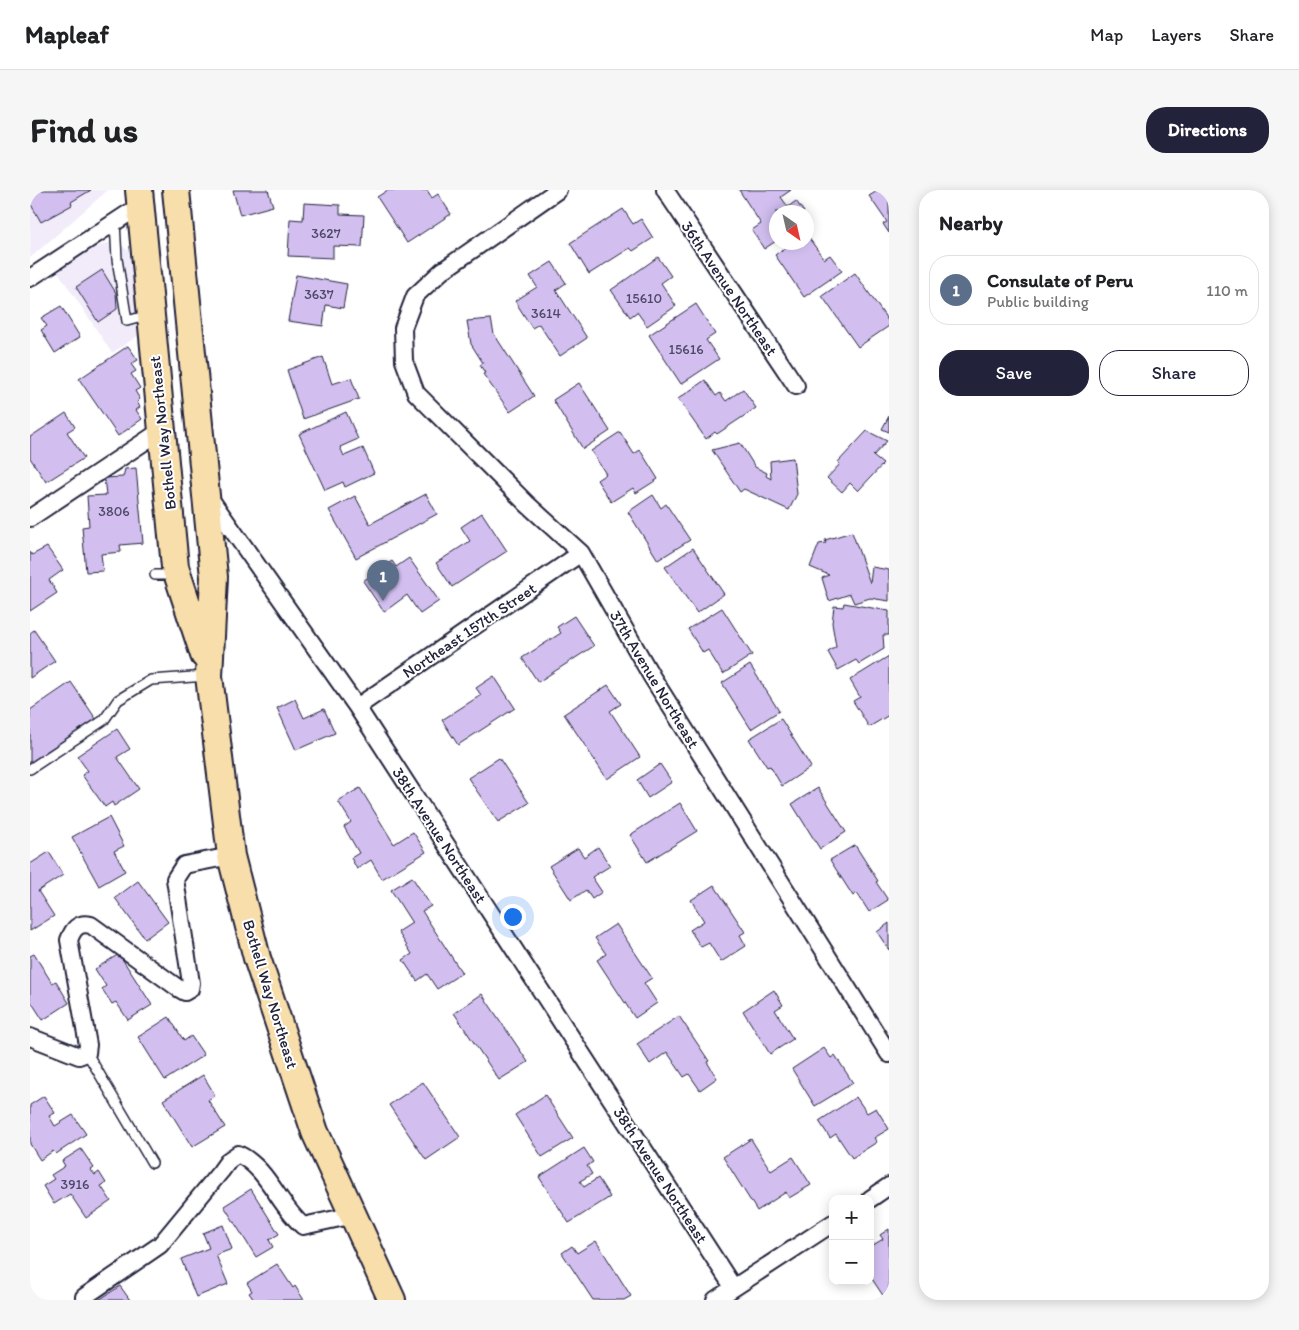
<!DOCTYPE html>
<html lang="en">
<head>
<meta charset="utf-8">
<style>
  :root { --surface:#fff; --page:#f6f6f6; --text:#202124; --muted:#757577; --line:#e0e0e0; --accent:#22223b }
  body { margin:0; font-family:Itim,sans-serif; background:var(--page); color:var(--text) }
  .controls { position:absolute; right:15px; bottom:15px; display:grid; overflow:hidden; border-radius:10px; box-shadow:0 2px 12px #0003 }
  .controls button { width:45px; height:45px; display:grid; place-items:center; padding:0; border:0; border-bottom:1px solid var(--line); background:var(--surface); color:var(--text); font:25px sans-serif }
  .compass { position:absolute; left:739px; top:15px; width:45px; height:45px; border-radius:50%; background:var(--surface); box-shadow:0 2px 12px #0003; rotate:146deg }
  .you { position:absolute; left:482px; top:726px; width:18px; height:18px; margin:-12px; border:4px solid #fff; border-radius:50%; background:#1a73e8; box-shadow:0 0 0 8px #1a73e833 }
  .badge { display:grid; place-items:center; width:32px; height:32px; border-radius:50%; background:var(--accent); color:#fff; font-size:16px; font-weight:700 }
  .pin { position:absolute; translate:-50% -41px; filter:drop-shadow(0 1px 2px #0008) }
  .pin::after { content:''; position:absolute; top:26px; width:18px; height:15px; background:inherit; clip-path:polygon(0 0,100% 0,50% 100%) }
  .list { margin:0; padding:0; list-style:none }
  h2 { display:flex; justify-content:space-between; align-items:center; height:65px; margin:0; padding:0 20px; font-size:21px }
  h2 small { font-size:16px; font-weight:400; color:var(--muted) }
  .list li { display:grid; grid-template-columns:32px 1fr auto; gap:15px; align-items:center; box-sizing:border-box; height:70px; margin:0 10px 10px; padding:0 10px; border:1px solid var(--line); border-radius:20px }
  .list b { display:block; font-size:19px; white-space:nowrap }
  .list p { margin:0; font-size:16px; white-space:nowrap; color:var(--muted) }
  .list em { font-size:16px; font-style:normal; color:var(--muted) }
  .actions { display:flex; gap:10px; padding:15px 20px }
  .actions a { flex:1; padding:11px 0; border:1px solid var(--accent); border-radius:20px; text-align:center; font-size:18px; color:var(--accent) }
  .actions .main { background:var(--accent); color:#fff }
  .map { position:relative; flex:none; width:859px; height:1110px; overflow:hidden; border-radius:20px }
  header { display:flex; align-items:center; gap:30px; box-sizing:border-box; height:70px; padding:0 25px; background:var(--surface); border-bottom:1px solid var(--line) }
  header strong { font-size:24px }
  nav { display:flex; gap:28px; margin-inline-start:auto; font-size:18px }
  .intro { display:flex; align-items:center; justify-content:space-between; box-sizing:border-box; height:120px; padding:0 30px }
  h1 { margin:0; font-size:35px }
  .button { padding:12px 22px; border-radius:20px; background:var(--accent); color:#fff; font-size:18px; font-weight:700 }
  main { display:flex; gap:30px; padding:0 30px }
  aside { flex:1; background:var(--surface); border-radius:20px; box-shadow:0 2px 12px #0003 }
  .map>svg:first-child { display:block }
  .built { fill:#f2ecfa }
  .building { fill:#d2bff0; stroke:#22223b }
  .lines { fill:none; stroke-linecap:round; stroke-linejoin:round }
  .service-casing { stroke:#22223b; stroke-width:12 }
  .minor-casing { stroke:#22223b; stroke-width:20 }
  .primary-casing { stroke:#22223b; stroke-width:30 }
  .service { stroke:#fff; stroke-width:9 }
  .minor { stroke:#fff; stroke-width:16 }
  .primary { stroke:#f8deab; stroke-width:26 }
  .labels { text-anchor:middle; stroke-width:4; stroke-linejoin:round; paint-order:stroke }
  .number-label { font-size:14px; fill:#4e4968 }
  .street-label { font-size:16px; fill:#22223b; stroke:#fff }
</style>
</head>
<body>
<header>
<strong>Mapleaf</strong>
<nav><a>Map</a><a>Layers</a><a>Share</a></nav>
</header>
<div class="intro"><h1>Find us</h1><a class="button">Directions</a></div>
<main>
<div class="map">
<svg width="859" height="1110" viewBox="0 0 859 1110">
  <rect width="100%" height="100%" fill="#fff"/>
  <filter id="ink" filterUnits="userSpaceOnUse"><feTurbulence type="fractalNoise" baseFrequency=".02" numOctaves="2"/><feDisplacementMap in="SourceGraphic" scale="10" xChannelSelector="R" yChannelSelector="G"/><feConvolveMatrix kernelMatrix="1 2 1 2 8 2 1 2 1" color-interpolation-filters="sRGB"/></filter>
  <g filter="url(#ink)">
    <!-- built -->
    <path class="built" d="M0,0h78l-78,68z
      M77,53l15,3 14,10 8,76 -32,21 -54,-81 31,-22z"/>
    <!-- building -->
    <path class="building" d="M6,0h55l-20,12 1,3 -31,17 -11,-19v-10z
      M203,0h35l5,16 -33,9z
      M358,0h39l5,8 6,-4 13,20 -44,29 -30,-46z
      M709,0h52l-10,7 7,10 8,-6 8,11h-28v29l-12,8 -12,-19 9,-6z
      M849,0h10v43l-6,-9 4,-2 -18,-26z
      M274,13l36,2v9l24,1 -2,32 -29,-1v12l-45,-2 2,-37 13,1z
      M593,19l10,15 8,-5 12,19 -20,13 -3,-3 -41,26 -19,-31z
      M776,44l18,25 6,-4 12,16 -38,26 -29,-42 18,-13h13z
      M628,67l13,19 -10,7 15,23 -29,20 -10,-14 -7,5 -19,-27z
      M522,72l14,21 -10,7 31,48 -27,18 -21,-32 -7,4 -17,-27 22,-14 -7,-11z
      M72,80l14,23 1,16 -19,13 -22,-35z
      M825,83l34,49v4l-31,21 -36,-51z
      M266,85l51,9 -4,24 -17,-3 -3,21 -35,-5z
      M666,114l19,30 -9,6 13,19 -38,25 -32,-49z
      M31,116l19,31 -25,16 -14,-23 6,-4 -6,-8z
      M461,129l3,15 40,62 -24,16 -27,-38 2,-1 -5,-8 3,-2 -12,-19 -4,-23z
      M98,156l10,14 -7,4 5,7 -5,3 9,14 -5,3 5,8 -3,3 3,5 -4,3 6,9 -24,17 -39,-57z
      M293,167l9,27 19,-6 8,21 -56,20 -16,-49z
      M675,190l11,16 4,-3 6,8 17,-12 13,19 -39,26 -2,-2 -9,7 -28,-40z
      M549,193l31,48 -27,18 -30,-49z
      M316,222l12,27 -18,8 4,9 19,-8 11,25 -29,14 -2,-5 -18,8 -26,-56z
      M36,223l9,14 -8,5 17,26 -38,24 -16,-24v-21z
      M859,226v16l-7,-3z
      M837,241l20,10 -14,15 10,8 -25,27 -8,-8 -8,9 -15,-14 13,-14 -2,-2z
      M590,242l14,22 6,-4 18,29 -22,14 -3,-5 -22,14 -14,-22 9,-6 -15,-23z
      M710,253l15,24 12,6 -1,3 5,3 -1,-18 23,-3 4,36 -8,16 -45,-21 -4,3 -28,-42z
      M106,278l7,75 -23,2 1,7 -20,2 2,17 -17,1 -4,-45 7,-1 -2,-30 19,-1 -2,-17 19,-1 2,-8z
      M396,304l11,20 -81,44 -27,-48 26,-14 15,28z
      M623,305l8,13 5,-4 24,36 -32,20 -30,-48z
      M452,323l25,38 -55,36 -16,-24 34,-22 -9,-14z
      M822,342l18,51 2,-16 17,3v31l-19,-3 -16,5 -4,-9 -21,7 -7,-23 7,-3 -19,-8 9,-23 7,-1 -1,-3z
      M17,357l16,23 -14,10 8,13 -27,18v-59l2,3z
      M663,358l31,46 -27,19 -32,-46z
      M379,368l30,43 -19,13 -13,-19 -23,17 -21,-31 29,-20 4,6z
      M814,413l45,8v24h-6l1,14 -25,15 -3,-4 -18,10 -10,-18 8,-5 -4,-24 2,-17 9,1z
      M692,418l30,47 -29,19 -15,-24 -5,3 -15,-24z
      M544,426l20,30 -56,36 -16,-24 39,-25 -4,-6z
      M4,440l21,31 -25,17v-45z
      M859,466v59l-20,12 -16,-26 7,-4 -10,-17z
      M720,475l29,46 -28,18 -29,-46z
      M464,486l21,32 -57,37 -16,-25 39,-25 -5,-7z
      M41,492l25,37 -66,44v-53z
      M578,495l13,19 -11,7 30,46 -33,22 -43,-65z
      M265,509l9,19 20,-9 11,24 -39,17 -19,-42z
      M751,529l30,48 -29,19 -12,-20 -3,1 -18,-28z
      M87,539l13,20 -13,8 22,32 -25,17 -2,-4 -7,5 -23,-32 6,-4 -11,-15z
      M469,568l30,45 -31,19 -30,-44z
      M630,574l12,18 -24,16 -11,-18z
      M330,598l34,56 19,-12 13,20 -44,27 -11,-19 -14,9 -6,-11 8,-5 -15,-26 7,-5 -13,-21z
      M788,598l28,44 -26,17 -28,-45z
      M650,613l17,28 -50,31 -17,-27z
      M79,627l15,29 -10,5 11,20 -26,15 -27,-49z
      M825,655l23,36 -2,1 12,18 -19,12 -12,-19 -4,3 -23,-36z
      M568,657l12,19 -18,11 10,15 -10,7 -6,-9 -15,10 -22,-34 29,-18 6,9z
      M19,662l14,23 -25,16 16,25 -24,15v-67z
      M382,687l19,29 -9,5 40,62 -25,16 -10,-15 -10,7 -14,-21 9,-6 -14,-22 14,-9 -21,-33z
      M108,691l30,41 -23,17 -30,-41z
      M684,695l31,47 -5,3 6,11 -25,16 -12,-19 -8,4 -11,-17 14,-9 -13,-21z
      M859,733v27l-12,-18z
      M586,734l36,54 -8,5 13,20 -22,15 -38,-58 9,-6 -11,-16z
      M4,764l18,29 4,-2 13,22 -26,17 -13,-20v-44z
      M89,764l33,51 -24,15 -12,-18 -4,2 -10,-15 4,-3 -11,-17z
      M744,800l9,15 -8,5 18,29 -23,15 -27,-43z
      M452,804l46,68 -29,18 -45,-67z
      M649,826l30,45 -2,1 10,16 -17,12 -11,-16 -5,3 -17,-25 -17,12 -13,-20z
      M139,827l15,24 7,-5 13,19 -39,25 -27,-43z
      M794,858l7,10 4,-3 18,28 -38,23 -23,-37z
      M173,885l12,20 -7,5 17,27 -33,20 -29,-47z
      M393,892l37,55 -34,23 -37,-55z
      M515,905l28,43 -31,19 -27,-42z
      M14,906l11,17 -6,3 6,10 18,-11 13,19 -30,20 -3,-3 -13,9 -10,-16v-39z
      M826,907l11,16 9,-5 13,21 -15,9 3,4 -25,16 -16,-24 -6,4 -11,-17z
      M721,949l20,32 22,-14 18,28 -22,13 -3,-6 -29,19 -34,-54z
      M554,958l9,14 -6,4 5,8 -12,7 4,6 14,-9 12,19 -41,26 -30,-46z
      M51,959l13,19 -3,2 4,5 4,-3 7,11 -5,3 10,15 -25,17 -16,-24 -16,10 -11,-18 11,-7 -3,-4 14,-9 -3,-5z
      M221,999l28,45 -10,6 4,7 -17,10 -32,-51z
      M193,1035l9,24 -16,6 12,29 -32,13 -15,-38 28,-11 -6,-15z
      M859,1039v71h-3l-16,-24v-29l13,-8 -3,-4z
      M566,1051l35,55 -7,4h-31l-31,-47 10,-7 5,7z
      M247,1074l16,24 2,-2 9,14h-50l-5,-7 3,-2 -5,-8z
      M90,1096l10,14h-31z"/>
    <g class="lines">
      <!-- service casing -->
      <g class="service-casing">
        <path id="service" d="M85,32l2,37 10,62 22,-6
          M125,385h20
          M0,579l74,-49 14,-20 33,-20 56,-4
          M57,863l65,110"/>
      </g>
      <!-- minor casing -->
      <g class="minor-casing">
        <path id="minor" d="M528,0l-116,81 -27,25 -12,32 1,33 12,32 111,111 54,49 71,124 237,377
          M635,0l131,196
          M0,88l111,-73
          M179,307l148,210 376,580
          M0,328l132,-88
          M327,517l224,-154
          M0,847l49,19 8,-3 1,-8 -19,-105c4,-11 9,-18 22,-15l87,63 7,4 5,-3 1,-6 -16,-104 9,-14 47,-9
          M840,1009l19,-13
          M54,1107l76,-52 61,-74 8,-11 9,-6c31,15 40,51 65,72l51,-11
          M685,1110l118,-77"/>
      </g>
      <!-- primary casing -->
      <g class="primary-casing">
        <path id="primary" d="M109,0l36,377 29,88
          M146,0l38,387 -5,99 22,180 26,102 58,174 77,168"/>
      </g>
      <!-- service -->
      <use href="#service" class="service"/>
      <!-- minor -->
      <use href="#minor" class="minor"/>
      <!-- primary -->
      <use href="#primary" class="primary"/>
    </g>
  </g>
  <g class="labels">
    <!-- number labels -->
    <g class="number-label">
      <text x="296" y="48">3627</text>
      <text x="289" y="109">3637</text>
      <text x="614" y="113">15610</text>
      <text x="516" y="128">3614</text>
      <text x="656" y="164">15616</text>
      <text x="84" y="326">3806</text>
      <text x="45" y="999">3916</text>
    </g>
    <!-- street labels -->
    <g class="street-label">
      <text transform="translate(700 98) rotate(56)" y="6">36th Avenue Northeast</text>
      <text transform="translate(132 243) rotate(-96)" y="6">Bothell Way Northeast</text>
      <text transform="translate(439 440) rotate(-34)" y="6">Northeast 157th Street</text>
      <text transform="translate(625 489) rotate(59)" y="6">37th Avenue Northeast</text>
      <text transform="translate(410 645) rotate(57)" y="6">38th Avenue Northeast</text>
      <text transform="translate(241 804) rotate(73)" y="6">Bothell Way Northeast</text>
      <text transform="translate(631 985) rotate(57)" y="6">38th Avenue Northeast</text>
    </g>
  </g>
</svg>
<div class="controls">
<button>+</button>
<button>−</button>
</div>
<svg class="compass" viewBox="-18 -18 36 36"><path d="M0-13l5 13h-10z" fill="#e53935"/><path d="M0 13l5-13h-10z" fill="#757577"/></svg>
<div class="you"></div>
<div class="pin badge" style="left:353px;top:411px;background:#5c6f8a">1</div>
</div>
<aside>
<h2>Nearby<small></small></h2>
<ul class="list">
<li><span class="badge" style="background:#5c6f8a">1</span><div><b>Consulate of Peru</b><p>Public building</p></div><em>110 m</em></li>
</ul>
<div class="actions"><a class="main">Save</a><a>Share</a></div>
</aside>
</main>
</body>
</html>
